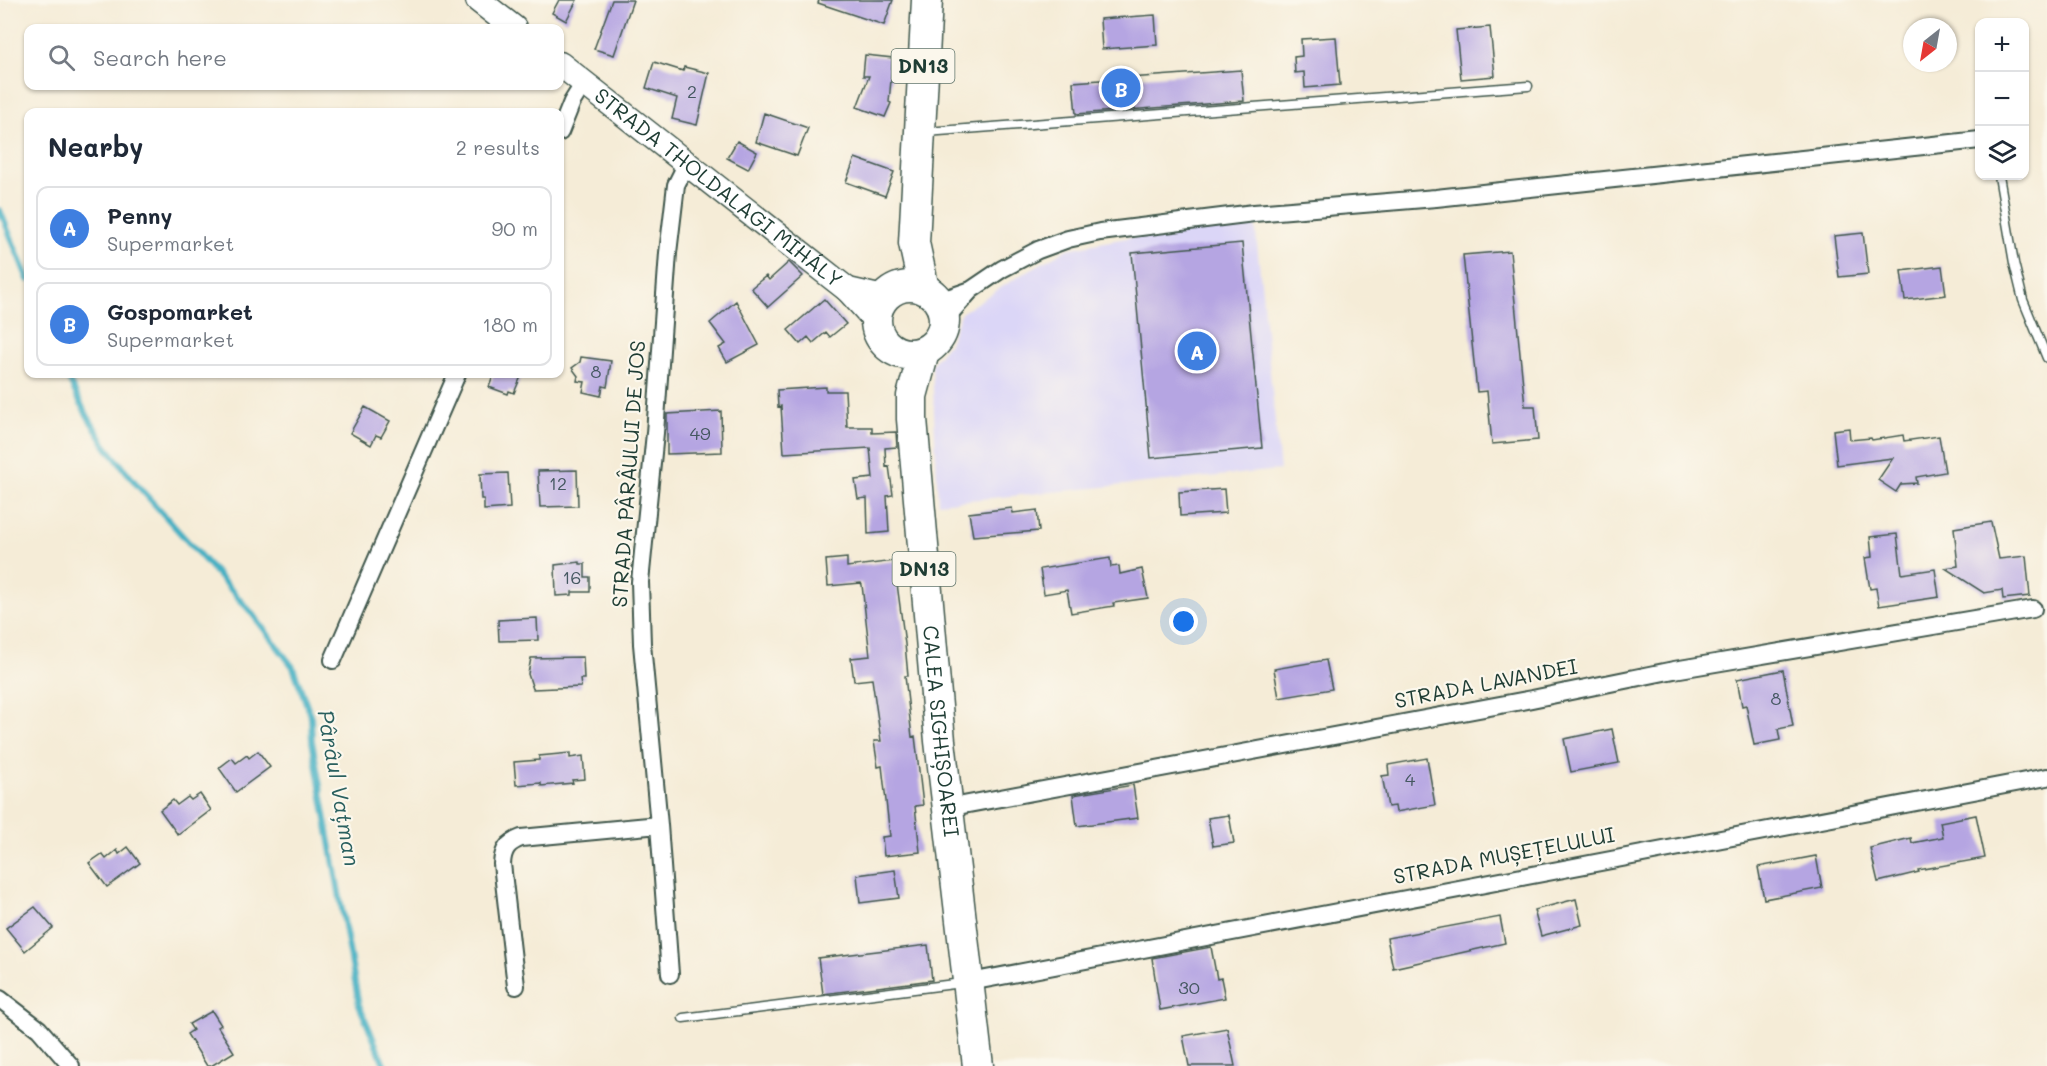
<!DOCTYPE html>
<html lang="en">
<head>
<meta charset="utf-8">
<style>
  :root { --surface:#fff; --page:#f2f2f3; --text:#1f2937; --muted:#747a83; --line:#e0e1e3; --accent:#0f766e }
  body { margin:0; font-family:Mali,sans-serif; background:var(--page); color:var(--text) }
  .controls { position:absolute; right:18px; top:18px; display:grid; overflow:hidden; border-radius:12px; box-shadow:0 2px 4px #0004 }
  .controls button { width:54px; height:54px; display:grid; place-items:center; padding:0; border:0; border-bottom:2px solid var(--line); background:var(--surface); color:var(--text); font:30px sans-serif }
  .compass { position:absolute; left:1903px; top:18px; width:54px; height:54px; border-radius:50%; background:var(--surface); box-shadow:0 2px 4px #0004; rotate:211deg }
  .you { position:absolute; left:1184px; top:622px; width:21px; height:21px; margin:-15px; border:4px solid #fff; border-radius:50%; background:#1a73e8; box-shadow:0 0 0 9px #1a73e833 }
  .badge { display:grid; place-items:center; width:39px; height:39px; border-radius:50%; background:var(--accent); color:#fff; font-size:20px; font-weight:700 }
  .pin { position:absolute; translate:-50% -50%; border:3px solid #fff; box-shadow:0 2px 6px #0006 }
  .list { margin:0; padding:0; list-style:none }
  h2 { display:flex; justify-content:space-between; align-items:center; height:78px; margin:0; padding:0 24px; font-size:26px }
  h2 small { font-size:20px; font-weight:400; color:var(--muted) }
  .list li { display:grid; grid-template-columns:39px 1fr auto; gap:18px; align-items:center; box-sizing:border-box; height:84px; margin:0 12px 12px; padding:0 12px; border:2px solid var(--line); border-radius:12px }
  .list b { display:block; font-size:22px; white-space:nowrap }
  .list p { margin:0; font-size:20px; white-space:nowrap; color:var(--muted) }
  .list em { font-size:20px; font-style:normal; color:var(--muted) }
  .icon { flex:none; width:33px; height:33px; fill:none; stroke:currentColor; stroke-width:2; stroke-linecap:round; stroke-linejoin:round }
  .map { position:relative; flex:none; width:2047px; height:1066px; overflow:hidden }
  .search { position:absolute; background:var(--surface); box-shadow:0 2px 4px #0004; left:24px; top:24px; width:540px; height:66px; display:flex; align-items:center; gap:15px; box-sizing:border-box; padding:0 21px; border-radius:12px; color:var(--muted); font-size:22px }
  .panel { position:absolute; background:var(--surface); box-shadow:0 2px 4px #0004; left:24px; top:108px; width:540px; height:270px; border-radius:12px }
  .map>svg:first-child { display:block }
  .built { fill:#dbd6f7 }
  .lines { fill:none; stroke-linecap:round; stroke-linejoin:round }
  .stream { stroke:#45b0c3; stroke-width:6 }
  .building { fill:#b5a5e2 }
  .lane-casing { stroke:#3f574c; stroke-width:11 }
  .street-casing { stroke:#3f574c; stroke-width:20 }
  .secondary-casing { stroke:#3f574c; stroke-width:27 }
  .highway-casing { stroke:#3f574c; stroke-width:33 }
  .lane { stroke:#fff; stroke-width:8 }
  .street { stroke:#fff; stroke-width:16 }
  .secondary { stroke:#fff; stroke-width:24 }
  .highway { stroke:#fff; stroke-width:30 }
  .labels { text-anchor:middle; stroke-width:4.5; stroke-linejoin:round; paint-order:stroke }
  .number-label { font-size:18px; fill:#445760 }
  .shield { fill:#fbf7ec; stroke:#61756b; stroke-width:1.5 }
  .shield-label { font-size:20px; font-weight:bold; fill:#1f3d34 }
  .street-label { font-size:21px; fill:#1f3d34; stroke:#fbf7ec }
  .water-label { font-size:22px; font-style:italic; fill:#2a605f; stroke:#fbf7ec }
</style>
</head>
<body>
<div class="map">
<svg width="2047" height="1066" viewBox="0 0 2047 1066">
  <rect width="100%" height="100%" fill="#fbf7ec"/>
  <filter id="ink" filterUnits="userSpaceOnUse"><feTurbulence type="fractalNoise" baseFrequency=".0167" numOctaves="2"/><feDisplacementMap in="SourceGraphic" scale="12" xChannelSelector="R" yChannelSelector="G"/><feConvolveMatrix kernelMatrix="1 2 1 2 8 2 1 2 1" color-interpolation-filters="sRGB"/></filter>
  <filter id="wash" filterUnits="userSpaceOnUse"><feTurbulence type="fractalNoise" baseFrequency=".008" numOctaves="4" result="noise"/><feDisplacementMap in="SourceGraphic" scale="24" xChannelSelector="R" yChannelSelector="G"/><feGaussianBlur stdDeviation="1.35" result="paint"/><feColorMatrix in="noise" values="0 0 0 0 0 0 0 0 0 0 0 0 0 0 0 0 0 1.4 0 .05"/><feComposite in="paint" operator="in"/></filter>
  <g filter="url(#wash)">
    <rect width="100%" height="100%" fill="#f5ecd7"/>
    <!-- built -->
    <path class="built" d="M1255,223l25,247 -342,33 -6,-139 17,-21 12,-30 63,-40 43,-24 65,-12z"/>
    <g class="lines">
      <!-- stream -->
      <path class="stream" d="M0,210l28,70
        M66,374l18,36 21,35 33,41 112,125 43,56 18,50 1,24 47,264 26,61"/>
    </g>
    <g id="blocks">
      <!-- building -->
      <path class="building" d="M559,0h18l-11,21 -14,-8z
        M612,0h21l-19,55 -20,-6z
        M819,0h74l-9,25 -66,-22z
        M1155,15l2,30 -55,4 -2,-30z
        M1490,27l5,49 -34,3 -5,-49z
        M1336,37l4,48 -35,3 -1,-16 -9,1 -1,-16 8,-1 -1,-17z
        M865,55l28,3 -4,44 2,1 -6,14 -28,-10 12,-31h-6z
        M654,62l29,9 1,-4 25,6 -12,52 -25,-6 5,-21 -31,-10z
        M1241,70l3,31 -168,13 -3,-32z
        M764,113l44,15 -11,28 -41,-14z
        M737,141l20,11 -9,17 -21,-11z
        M855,158l39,14 -9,24 -39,-14z
        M1863,233l5,41 -29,3 -5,-41z
        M1242,243l20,205 -111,10 -19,-205z
        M1510,251l15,155h10l3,34 -46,4 -5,-53 -10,1 -14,-137z
        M789,262l14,14 -35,31 -17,-19 15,-12 3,4z
        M1942,266l4,29 -41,5 -4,-29z
        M824,299l22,25 -16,13 -4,-5 -13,11 -5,-6 -8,7 -12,-14z
        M736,301l23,44 -32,17 -8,-14 7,-4 -16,-21z
        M581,357l30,4 -4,26 -4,-1 -2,10 -18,-4 2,-10 -8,-1 1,-5 -6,-8 8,-6z
        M494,374h28l-8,19 -5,-2 -1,3 -19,-7z
        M826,387v4h19l2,36h25v6l24,-1 1,15 -12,1 1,19 3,-1 4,29 -6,1 2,36 -21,2 -1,-36 -9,1 -3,-19 18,-2 -3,-30 -86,5 -3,-47 -3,1 -1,-17z
        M365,407l25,14 -9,16 -5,-2 -5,10 -21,-12z
        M721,411l1,41 -55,2v-40z
        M1849,428l1,12 21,-2 1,2 31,-5 1,6 35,-5 6,36 -29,5 1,6 -16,1 -5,8 -18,-12 15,-22 -56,7 -4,-35z
        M577,470l1,36 -38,1 -2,-36z
        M508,473l2,35 -26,2v-11h-3l-1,-25z
        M1224,489l2,24 -46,3 -1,-24z
        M1012,508l1,5 24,-3 2,21 -66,5 -4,-23z
        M1991,522l8,37 27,-3 4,40 -27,3 -1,-9 -18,3 -39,-25 13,-2 -4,-38z
        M1897,534l5,40 33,-5 4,28 -60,9 -3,-18 -6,1 -5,-31 7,-1 -2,-20z
        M847,558v9l47,-6 11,83 3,32h-3l7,61 3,-1 8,69 -8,1 5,46 -36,4 -2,-19 8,-1 -8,-70 -4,1 -4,-26h7l-9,-62 -18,2 -3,-23 19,-2 -8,-71 -1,-2 -33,3 -2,-26z
        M1110,558l1,9 8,-1 1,8 22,-5 6,29 -35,5 1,3 -43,7 -4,-23 -23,4 -4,-25z
        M580,562v2h5v13h5v15h-18v3l-16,1 -1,-31z
        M537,618l1,22 -39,1 -1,-21z
        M583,657l1,22h-4l1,8 -48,2 -5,-15 3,-16z
        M1326,660l6,29 -53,9 -5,-29z
        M1783,670l10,56 -15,3 2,11 -26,5 -8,-40 -4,1 -5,-27z
        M1612,729l7,34 -48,9 -7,-33z
        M258,751l12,16 -34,25 -17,-24 13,-10 4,5 11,-8 2,3z
        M570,753v5l13,-2 2,23 -13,1 1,3 -32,3v-3l-25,2 -2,-23 25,-2v-4z
        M1427,758l8,47 -39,7 -1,-6 -7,1 -6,-31 7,-1 -1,-10z
        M1133,785l5,33 -61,8 -4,-31z
        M200,794l11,16 -33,25 -18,-25 13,-10 4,5 11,-8 3,3z
        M1229,815l5,28 -21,3 -5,-28z
        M1976,815l9,43 -67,12 1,2 -41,10 -8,-34 41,-10 1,5 31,-6 -3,-15z
        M128,847l12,16 -33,24 -18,-24 13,-9 4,5 11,-9 2,4z
        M1816,856l6,32 -58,11 -6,-32z
        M895,870l4,28 -39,5 -3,-28z
        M1576,899l6,26 -41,11 -7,-26z
        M35,907l18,21 -28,23 -19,-23z
        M1500,917l5,26 -112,25 -6,-30z
        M928,945l4,35 -109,14 -5,-36z
        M1211,947l6,32 4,-1 4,20 -65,12 -8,-52z
        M212,1011l9,14 -3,2 16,25 -23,14h-4l-20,-32 6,-4 -4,-6z
        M1227,1028l8,38h-46l-6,-30z"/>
    </g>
  </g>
  <g filter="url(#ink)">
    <use href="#blocks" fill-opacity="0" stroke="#3f574c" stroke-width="1.5"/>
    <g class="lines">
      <!-- lane casing -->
      <g class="lane-casing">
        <path id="lane" d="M926,132l602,-46
          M1999,176l15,87 9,37 24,58
          M683,1018l279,-35"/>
      </g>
      <!-- street casing -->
      <g class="street-casing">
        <path id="street" d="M560,132l12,-30 12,-19
          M939,301l32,-11 31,-21 36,-19 30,-11 32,-7 154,-19 182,-15 544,-58
          M945,319l25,-28
          M333,660l124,-286
          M947,808l585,-109 142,-29 359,-61
          M670,974l-11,-149 -17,-181 -2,-62 15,-149 13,-180 8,-68 10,-20
          M970,982l1077,-205
          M516,986l-14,-122c1,-15 6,-21 19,-26l138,-13
          M0,999l39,30 32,37"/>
      </g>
      <!-- secondary casing -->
      <g class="secondary-casing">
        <g id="secondary">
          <path d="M478,0l36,28"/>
          <path id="s1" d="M560,64l288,226 27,30"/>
          <path d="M848,290l35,8"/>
        </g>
      </g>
      <!-- highway casing -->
      <g class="highway-casing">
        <g id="highway">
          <circle cx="910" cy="320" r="34"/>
          <path d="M924,289l-10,-46 13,-243"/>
          <path id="s2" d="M924,352l-12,44v23l28,322 38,325"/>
        </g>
      </g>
      <!-- lane -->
      <use href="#lane" class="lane"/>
      <!-- street -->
      <use href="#street" class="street"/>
      <!-- secondary -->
      <use href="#secondary" class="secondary"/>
      <!-- highway -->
      <use href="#highway" class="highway"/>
    </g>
  </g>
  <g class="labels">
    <!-- number labels -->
    <g class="number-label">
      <text x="692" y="98">2</text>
      <text x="596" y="378">8</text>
      <text x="700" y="440">49</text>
      <text x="558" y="490">12</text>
      <text x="572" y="584">16</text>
      <text x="1776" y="705">8</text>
      <text x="1410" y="786">4</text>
      <text x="1189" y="994">30</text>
    </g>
    <!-- shield labels -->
    <g class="shield">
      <rect x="891.5" y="49" width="63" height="34" rx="4.5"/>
      <rect x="892.5" y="552" width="63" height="34" rx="4.5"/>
    </g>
    <g class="shield-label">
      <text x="923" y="73">DN13</text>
      <text x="924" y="576">DN13</text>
    </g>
    <!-- street labels -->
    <g class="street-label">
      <text dy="7" stroke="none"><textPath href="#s1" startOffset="201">STRADA THOLDALAGI MIHÁLY</textPath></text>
      <text transform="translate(629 474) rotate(-86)" y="7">STRADA PÂRÂULUI DE JOS</text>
      <text transform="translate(1486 684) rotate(-11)" y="7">STRADA LAVANDEI</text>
      <text dy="7" stroke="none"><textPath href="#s2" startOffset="382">CALEA SIGHIȘOAREI</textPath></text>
      <text transform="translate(1504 856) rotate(-11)" y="7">STRADA MUȘEȚELULUI</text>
    </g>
    <!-- water labels -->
    <g class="water-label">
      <text transform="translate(339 788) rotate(80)" y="8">Pârâul Vațman</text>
    </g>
  </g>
</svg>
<div class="controls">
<button>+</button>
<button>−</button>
<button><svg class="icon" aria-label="layers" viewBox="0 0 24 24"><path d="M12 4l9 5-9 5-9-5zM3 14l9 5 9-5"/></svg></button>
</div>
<svg class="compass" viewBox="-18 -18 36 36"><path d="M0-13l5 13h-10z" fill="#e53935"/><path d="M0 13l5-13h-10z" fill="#747a83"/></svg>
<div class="you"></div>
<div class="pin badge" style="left:1197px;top:351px;background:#3f7fe0">A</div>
<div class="pin badge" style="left:1121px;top:88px;background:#3f7fe0">B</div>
<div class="search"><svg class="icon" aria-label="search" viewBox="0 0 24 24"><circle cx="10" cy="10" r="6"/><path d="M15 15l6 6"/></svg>Search here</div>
<section class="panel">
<h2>Nearby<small>2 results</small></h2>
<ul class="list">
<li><span class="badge" style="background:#3f7fe0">A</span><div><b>Penny</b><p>Supermarket</p></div><em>90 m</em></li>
<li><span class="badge" style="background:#3f7fe0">B</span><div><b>Gospomarket</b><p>Supermarket</p></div><em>180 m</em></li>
</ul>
</section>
</div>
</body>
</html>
